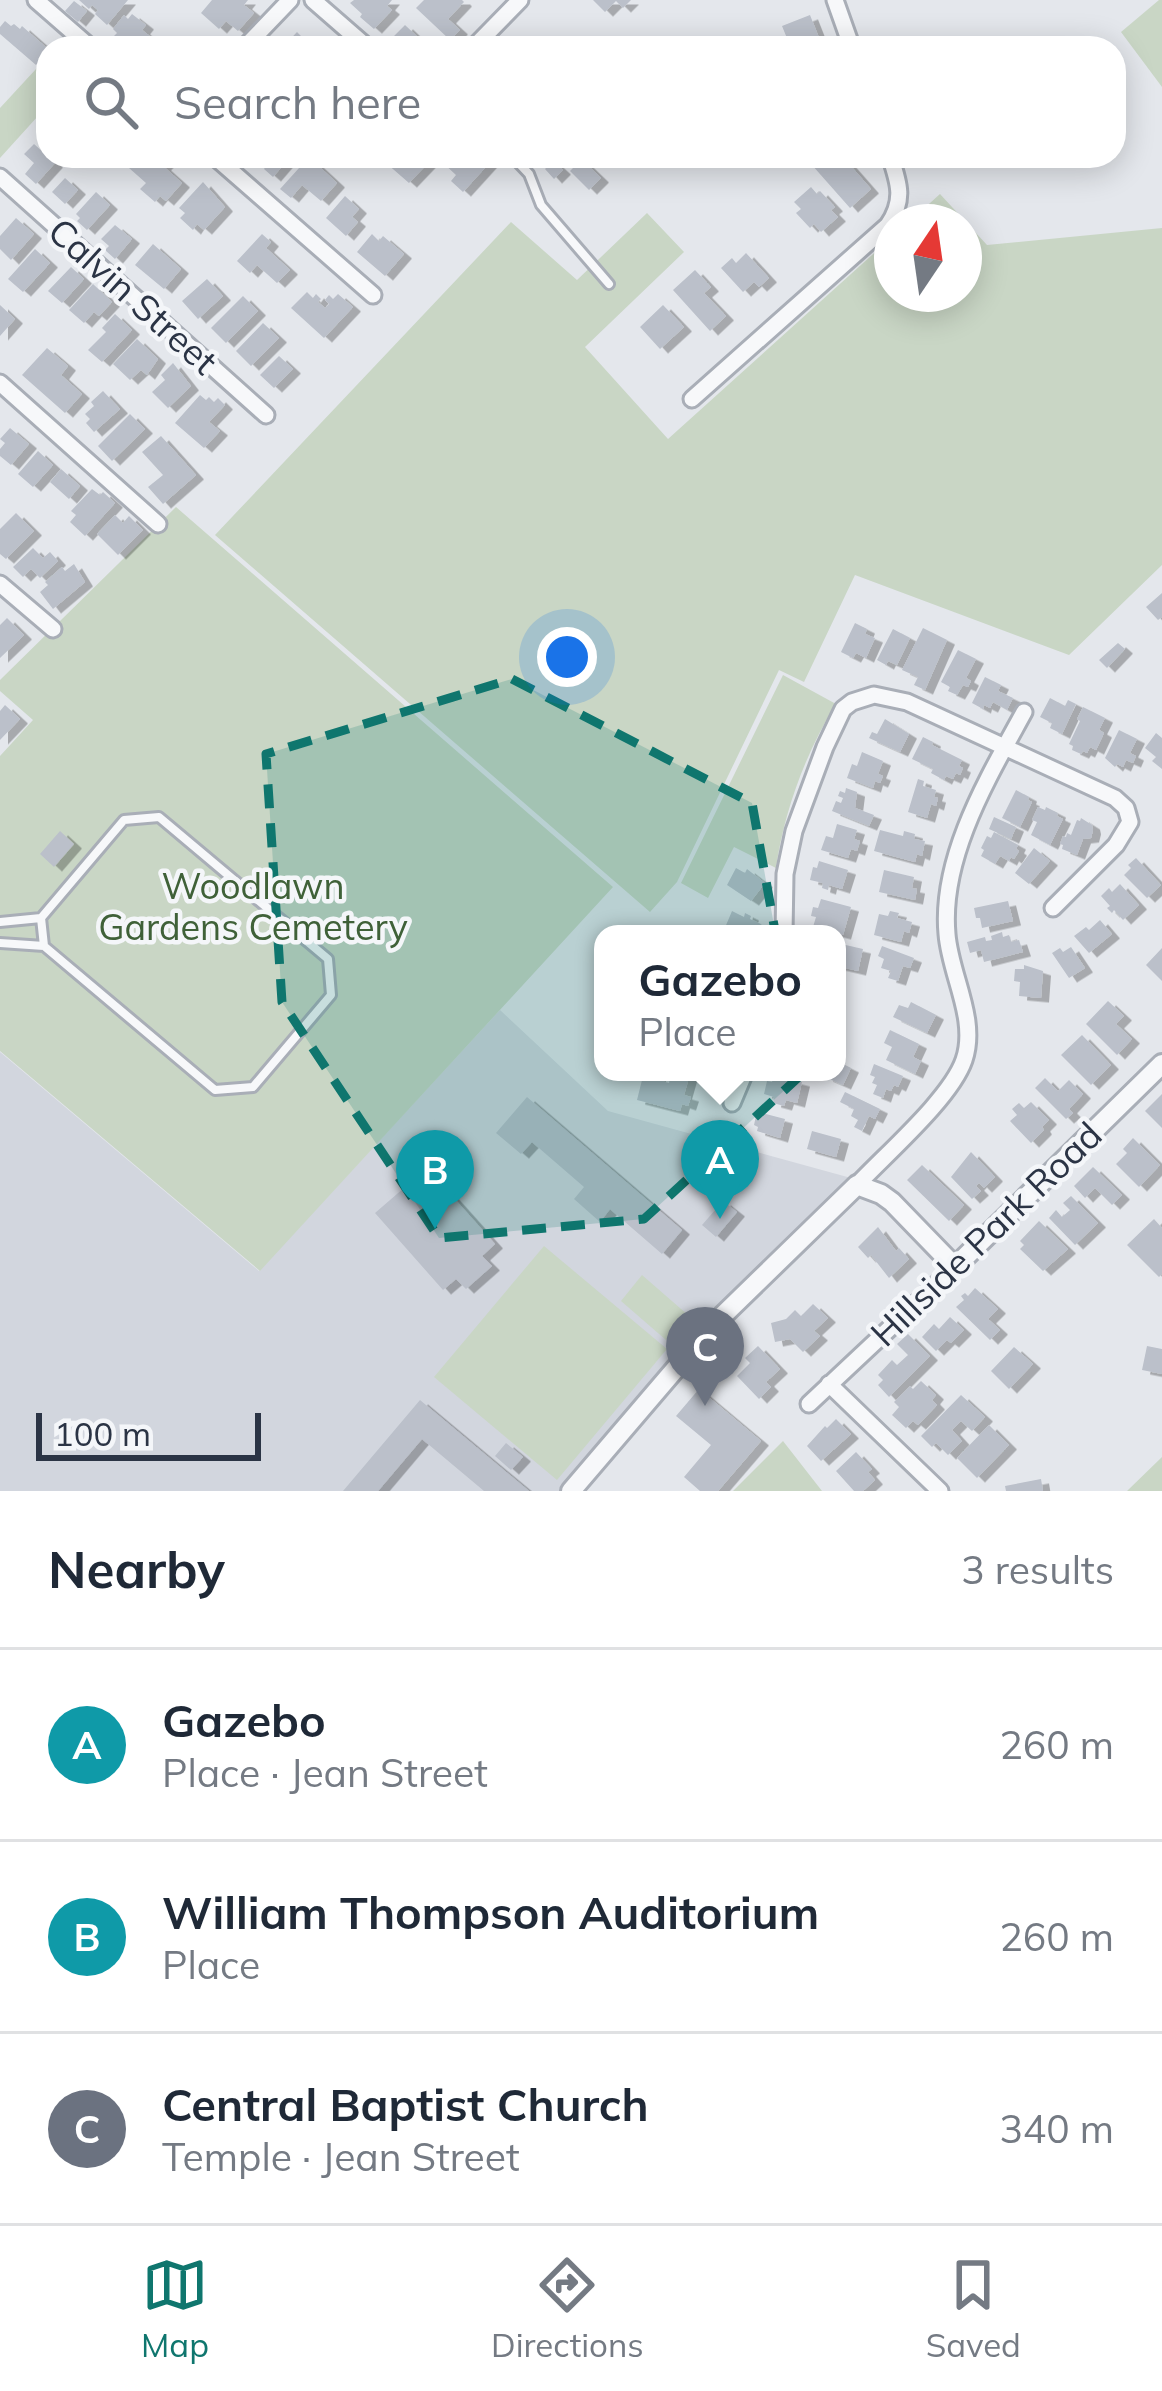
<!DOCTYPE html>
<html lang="en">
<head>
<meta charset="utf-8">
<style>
  :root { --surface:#fff; --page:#f2f2f3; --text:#1f2937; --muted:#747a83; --line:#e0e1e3; --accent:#0f766e }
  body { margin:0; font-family:Mulish,sans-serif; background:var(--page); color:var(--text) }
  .compass { position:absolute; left:874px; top:204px; width:108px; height:108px; border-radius:50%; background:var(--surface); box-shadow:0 6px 30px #0003; rotate:13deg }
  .scale { position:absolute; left:36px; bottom:30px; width:225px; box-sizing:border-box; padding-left:12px; border:6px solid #2b3445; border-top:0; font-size:33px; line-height:42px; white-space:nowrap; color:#2b3445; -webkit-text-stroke:9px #f4f6f9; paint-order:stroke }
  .you { position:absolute; left:567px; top:657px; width:42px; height:42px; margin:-30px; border:9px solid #fff; border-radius:50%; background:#1a73e8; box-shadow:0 0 0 18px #1a73e833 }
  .badge { display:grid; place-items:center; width:78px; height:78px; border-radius:50%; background:var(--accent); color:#fff; font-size:39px; font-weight:700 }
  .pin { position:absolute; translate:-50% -99px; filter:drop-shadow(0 3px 6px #0008) }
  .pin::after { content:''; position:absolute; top:63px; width:42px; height:36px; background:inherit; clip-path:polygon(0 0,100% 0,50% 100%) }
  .popup { position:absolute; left:594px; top:925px; width:252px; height:156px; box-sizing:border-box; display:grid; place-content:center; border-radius:24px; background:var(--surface); filter:drop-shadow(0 3px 9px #0005); font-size:39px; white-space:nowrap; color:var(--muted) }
  .popup b { font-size:45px; color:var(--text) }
  .popup::after { content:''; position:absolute; left:50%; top:100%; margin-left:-24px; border:24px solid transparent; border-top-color:var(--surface) }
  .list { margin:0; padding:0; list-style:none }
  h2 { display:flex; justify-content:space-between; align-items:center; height:156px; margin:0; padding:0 48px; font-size:51px }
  h2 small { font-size:39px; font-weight:400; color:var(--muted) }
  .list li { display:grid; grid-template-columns:78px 1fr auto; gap:36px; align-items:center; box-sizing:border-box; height:192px; padding:0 48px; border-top:3px solid var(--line) }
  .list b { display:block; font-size:45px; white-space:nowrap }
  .list p { margin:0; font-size:39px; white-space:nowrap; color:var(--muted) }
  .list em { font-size:39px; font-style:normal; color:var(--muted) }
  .icon { flex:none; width:66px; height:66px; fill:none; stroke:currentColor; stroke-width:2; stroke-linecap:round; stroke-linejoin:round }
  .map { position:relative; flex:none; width:1162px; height:1491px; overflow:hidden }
  .search { position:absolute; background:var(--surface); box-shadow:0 6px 30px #0003; left:36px; right:36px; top:36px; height:132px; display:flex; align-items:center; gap:30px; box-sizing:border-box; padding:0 42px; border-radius:36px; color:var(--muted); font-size:45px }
  .sheet { height:732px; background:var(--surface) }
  nav { display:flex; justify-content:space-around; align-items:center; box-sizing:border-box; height:168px; border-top:3px solid var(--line); background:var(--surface); font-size:33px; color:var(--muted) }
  nav a { display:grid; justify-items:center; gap:6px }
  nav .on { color:var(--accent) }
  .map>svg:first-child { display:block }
  .built { fill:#d2d6de }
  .green { fill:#c9d6c5 }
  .building { fill:#bbc0ca; filter:url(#shadow) }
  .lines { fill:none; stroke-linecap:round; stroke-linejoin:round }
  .service-casing { stroke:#a9aeb7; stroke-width:14 }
  .minor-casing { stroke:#a9aeb7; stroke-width:21 }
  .tertiary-casing { stroke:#a9aeb7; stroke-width:24 }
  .service { stroke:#f7f8fa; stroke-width:8 }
  .minor { stroke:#f7f8fa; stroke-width:15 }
  .tertiary { stroke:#f7f8fa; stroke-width:18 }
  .marked { fill:#0f766e; fill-opacity:0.2; stroke:#0f766e; stroke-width:9; stroke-dasharray:24 15; stroke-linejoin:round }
  .labels { text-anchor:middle; stroke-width:9; stroke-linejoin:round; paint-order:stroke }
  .street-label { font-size:36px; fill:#2b3445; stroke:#f4f6f9 }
  .park-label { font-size:36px; fill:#3f6138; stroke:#f4f6f9 }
</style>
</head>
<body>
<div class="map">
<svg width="1162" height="1491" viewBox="0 0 1162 1491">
  <defs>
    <filter id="shadow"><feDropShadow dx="8" dy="4.5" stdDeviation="0" flood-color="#0004"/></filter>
  </defs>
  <rect width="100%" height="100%" fill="#e4e7ec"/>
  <!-- built -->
  <path class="built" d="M500,1010l108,101 243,67 -150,147 -141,166h-560v-439l259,219z"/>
  <!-- green -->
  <path class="green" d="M1159,0h3v87l-41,-55z
    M48,56v49l-48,53v-50z
    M940,194l47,51 175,-17v337l-93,90 -214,-80 -51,107 -25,-12 -102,212 -27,30 -435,-377 296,-313 66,58 70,-67 37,39 -99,95 83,92 224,-202v57h72v-72h-55z
    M176,507l437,380 -353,384 -260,-220v-295l33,-36 -33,-29v-11z
    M783,675l53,29c-30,48 -52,107 -60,164l-42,-21 -26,51 -27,-15z
    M544,1246l123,103 -110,131 -123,-103z
    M642,1275l46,40 -22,25 -45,-39z
    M783,1441l39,50h-89z
    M1162,1457v34h-35z"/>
  <!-- building -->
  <path class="building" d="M79,0h49l-21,25 -12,-11 3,-4 -6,-5 -3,4z
    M212,0h36l-4,5 10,8 -16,18 -12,-10 -7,8 -18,-16z
    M354,0h38l-5,6 5,4 -18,19 -14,-12 2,-3 -12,-11z
    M424,0h38l2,2 -16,17 12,11 -10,10 -34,-32z
    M593,0h38l-8,8 -7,-7 -11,11z
    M74,1l13,10 -9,11 -13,-11z
    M132,14l14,11 -4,5 14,11 -6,7h-24l-13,-11 4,-4 -4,-4 11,-14 4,4z
    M810,15l13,33h-32l-9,-22z
    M5,21l6,5 3,-2 6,5 2,-3 26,23 -12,16 -36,-31v-7z
    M405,25l20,19 7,-7 12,11h-52l4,-4 -5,-5z
    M297,32l14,14 -2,2h-27z
    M34,144l21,19 -19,21 -11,-10 9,-11 -10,-9z
    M140,156h18l8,7 -3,3 19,17 -16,18 -6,-5 -5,6 -15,-13 6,-6 -17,-15z
    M268,156h23l-18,21 -9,-8 7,-10z
    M378,156h42l8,7 -19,20z
    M448,156h42l3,3 -30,33 -12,-11 5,-6 -14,-13z
    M563,156h15l23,22 -12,12 -19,-19 4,-4z
    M804,156h38l29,33 -21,19z
    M309,157l28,26 -16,18 -19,-16 -11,13 -11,-9z
    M553,161l10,9 -9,9 -9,-10z
    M65,178l13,12 -13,14 -13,-12z
    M203,182l22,25 -21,23 -7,-6 -4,6 -13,-12 5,-5 -6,-5z
    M811,187l6,7 3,-3 15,16 -4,3 7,7 -17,15 -7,-8 -4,4 -14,-15 5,-4 -7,-7z
    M96,192l14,13 -23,25 -10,-9 3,-3 -4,-4z
    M345,196l14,13 -7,8 6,5 -12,14 -20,-18z
    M16,218l18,16 -23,26 -11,-11v-13z
    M115,225l17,14 -17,20 -10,-9 4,-4 -8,-7z
    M262,234l9,8 -5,6 24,22 -13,13 -20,-18 -7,8 -13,-12z
    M372,234l7,7 4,-5 21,18 -19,22 -28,-24z
    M153,244l28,25 -17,20 -29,-24z
    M35,249l15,14 -27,29 -15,-13z
    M746,253l23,25 -10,9 -5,-5 -11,10 -22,-24 11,-10 4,5z
    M71,267l13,12 -22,24 -14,-12z
    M695,270l16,17 -7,6 22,23 -16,15 -37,-41z
    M207,279l16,17 -25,23 -16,-18z
    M93,284l19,18 -13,14 -5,-4 -10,11 -15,-13z
    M307,292l6,6 3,-4 5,5 -3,3 7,6 4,-4 -4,-4 4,-5 4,4 5,-5 15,13 -29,31 -33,-30z
    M243,296l15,15 -32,32 -15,-15z
    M0,305l15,14 -15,17z
    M663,305l21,22 -24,22 -20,-22z
    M115,314l17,16 -30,32 -14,-12 18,-18 -4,-4z
    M263,323l16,15 -28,28 -15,-15z
    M137,339l21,20 -11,16 -6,-5 -11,10 -17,-16z
    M47,348l21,18 -7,9 21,19 -17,19 -43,-38z
    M279,356l14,13 -19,19 -14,-13z
    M173,363l18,23 -23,22 -16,-16 13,-12 -4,-5z
    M103,391l17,18 -26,23 -8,-9 4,-4 -5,-5 9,-8 -3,-4z
    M200,395l6,5 3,-3 5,5 4,-4 7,7 -16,17 11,9 -16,17 -29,-25z
    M130,414l15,15 -33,32 -14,-15z
    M10,428l19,16 -18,21 -11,-9v-7l5,-6 -5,-4z
    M161,436l35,39 -33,29 -15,-17 15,-12 -21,-23z
    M38,451l15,14 -20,22 -15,-13z
    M61,469l19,17 -11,13 -19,-17z
    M92,489l8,6 3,-3 12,11 -30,33 -15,-14 6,-7 -5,-4z
    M16,513l18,18 -28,28 -6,-5v-25z
    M115,515l8,8 6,-7 14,14 -25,25 -21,-21z
    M33,548l10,10 7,-6 8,9 -18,17 -9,-9 -8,8 -10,-10z
    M74,564l11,18 -32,27 -13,-17 8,-7 -3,-3 17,-15 3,4z
    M1162,593v24l-4,3 -12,-13z
    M7,618l17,17 -24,23v-33z
    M855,623l12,6 -2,5 10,4 -9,20 -10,-5 -3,5 -12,-6z
    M923,628l24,12 -22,50 -11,-5 4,-8 -16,-7z
    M893,629l17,9 -13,27 -9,-4 -2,4 -9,-5z
    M1118,643l7,6 -18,19 -8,-8z
    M958,650l18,9 -10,19 5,3 -3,6 -5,-2 -6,10 -9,-4 2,-4 -9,-5z
    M985,677l16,8 -3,6 15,7 -6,12 -14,-8 -3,6 -6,-3 -1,4 -11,-6z
    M1050,698l15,8 3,-6 8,4 -14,30 -12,-6 2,-5 -12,-6z
    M5,705l15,14 -20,21v-29z
    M1083,707l22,11 -6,12 5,3 -8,17 -6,-3 -3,6 -4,-2 -2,3 -9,-4 1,-4 -4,-2 11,-23 -3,-2z
    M885,719l24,15 -9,18 -31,-14 3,-6 5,2z
    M1119,730l18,9 -7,14 6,3 -3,7 -7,-3 -3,7 -6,-3 -2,3 -10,-9z
    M1156,733l6,5v31l-10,-8 4,-4 -11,-9z
    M923,737l10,5 -1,3 30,15 -3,6 4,2 -3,7 -4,-2 -3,6 -7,-3 -2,4 -13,-7 2,-4 -21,-10z
    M862,752l21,9 -5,13 5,2 -3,7 -5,-2 -2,7 -26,-10 5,-14 5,2z
    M918,779l6,2 -1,5 13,4 -2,7 4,1 -2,8 -5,-2 -4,14 -19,-6z
    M846,788l11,4 -2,16 19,7 -5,11 -37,-15 4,-10 5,2 2,-5 -5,-2 2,-5 5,2z
    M1016,790l13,7 -1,3 4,2 -12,25 -18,-9z
    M1038,807l7,3 1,-3 12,6 -1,3 6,3 -13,26 -19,-10 6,-13 -5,-2z
    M994,817l22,10 -5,12 -22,-10z
    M1081,818l11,7 1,5 -2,8 -8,1 -6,16 -15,-6 1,-4 -3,-1 3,-8 3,1 1,-4 4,2 6,-15 3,1z
    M837,824l20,6 -3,9 6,2 -3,10 -6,-2 -3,9 -27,-8 5,-14 7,2z
    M880,830l23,6 1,-5 11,3 -1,5 11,2 -3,15 -5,-2 -2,8 -41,-11z
    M60,831l14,13 -20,23 -14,-13z
    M994,832l24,13 -2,4 3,2 -5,8 -3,-2 -2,4 -9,-5 -5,8 -14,-8 3,-6 -3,-2 6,-12 4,2z
    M1034,848l16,13 -21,23 -14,-11z
    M1136,858l25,27 -14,13 -23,-23 7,-7 -3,-3z
    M819,861l29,9 -6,19 -13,-4 -1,5 -6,-2 1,-5 -13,-3 3,-13 4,1z
    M736,868l9,5 2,-4 18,14 -14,18 -24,-16z
    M884,870l30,7 -2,11 5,1 -2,11 -36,-8z
    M1120,884l19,21 -16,15 -9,-10 -2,3 -5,-5 3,-2 -9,-10 8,-8 3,4z
    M821,899l30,8 -8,28 -30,-8 3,-10 -5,-1 2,-9 5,1z
    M1008,901l5,20 -31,7 -2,-10h-4l-2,-10z
    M732,911l12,6 1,-4 6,3 -1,3 11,5 -4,10h-25l-8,-4z
    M890,911l9,2 -2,5 15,4 -3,11 -5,-2 -3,11 -27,-7 5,-21 9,2z
    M1100,920l12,14 -23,19 -15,-17 12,-9 3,3z
    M1002,932l1,5 6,-2 2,7 8,-2 4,12 -39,10 -3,-12 -11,3 -3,-11 18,-5 1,4 6,-1 -1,-4z
    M837,943l26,6 -5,22 -21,-5z
    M882,946l32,12 -4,10 -7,-2 -5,15 -10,-3 3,-7 -10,-3 3,-9 -6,-3z
    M1071,947l14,21 -16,10 -17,-25 8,-5 3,4z
    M1162,948v33l-16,-16z
    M1024,965l19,6 -2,27 -22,-2 1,-14 -6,-1 1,-12h9z
    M1108,1001l16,15 -8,8 16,15 -15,16 -31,-31z
    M911,1002l25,13 -9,18 -34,-16 6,-12 9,3z
    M890,1030l29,14 -6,13 8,4 -6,13 -29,-14 6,-13 -8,-4z
    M1082,1035l29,30 -20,20 -30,-30z
    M837,1061l14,7 -8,17 -18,-8 2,-5h10z
    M874,1064l29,12 -5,11 -4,-2 -3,6 -5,-2 -3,9 -10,-4 4,-9 -5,-2 3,-6 -5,-2z
    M644,1072l15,1 -2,7 12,3 2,-11 19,2 -6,21 7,2 -3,9 -6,-2 -2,7 -43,-11z
    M774,1075l28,7 -5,21 -11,-3 -2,6 -11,-3 1,-6 -10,-3 3,-13 5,1z
    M1045,1078l13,13 11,-11 14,14 -14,15 4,4 -7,6 -31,-31z
    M845,1092l35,17 -5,10 -6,-3 -7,15 -8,-4 4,-7 -7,-4 3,-7 -14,-7z
    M1162,1094v34l-17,-17z
    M527,1097l155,133 -20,24 -52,-45 -10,13 -26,-23 10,-12 -52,-45 -11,12 -25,-21z
    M1031,1102l18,18 -7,7 2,3 -13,13 -21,-22 7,-6 -5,-6 7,-6 5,5z
    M762,1113l23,6 -5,19 -23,-7 1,-4 -4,-2 2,-9 5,1z
    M812,1131l29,8 -5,18 -29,-8z
    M1133,1138l27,27 -21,22 -23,-23 11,-11 -4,-4z
    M971,1152l24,25 -11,11 -5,-5 -3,3 5,5 -9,8 -21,-22z
    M922,1165l42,40 -15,16 -42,-41z
    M1093,1167l29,28 -10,10 -17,-17 -10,10 -11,-12z
    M427,1168l68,76 -13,12 10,10 -26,23 -10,-10 -13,11 -68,-77z
    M1071,1196l27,27 -23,22 -26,-27 7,-8 6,7 8,-7 -7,-7z
    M723,1201l14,11 -21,25 -14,-12z
    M1154,1219l8,9v46l-3,3 -32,-32z
    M1039,1221l29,28 -25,22 -23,-22 4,-4 -4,-4z
    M878,1227l18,24 3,-3 10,11 -20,19 -18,-23 -3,3 -10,-11z
    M975,1288l23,21 -10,10 12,11 -10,10 -34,-33 8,-7 -3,-4 4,-3 3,3z
    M813,1304l15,14 -14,13 6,5 -17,16 -13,-13 -15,3 -4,-19 15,-4 9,-9 6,6z
    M950,1317l14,13 -13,13 -4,-3 -11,11 -14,-14 12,-13 5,5z
    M908,1334l22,22 -41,41 -11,-12 5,-5 -5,-5 14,-15 5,5 11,-10 -11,-11z
    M758,1346l22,23 -14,13 5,5 -12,12 -22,-23 13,-13 -5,-5z
    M1147,1346l15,3v25l-20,-4z
    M1014,1347l19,17 -24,25 -18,-18z
    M921,1381l15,14 -4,5 5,5 -19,20 -5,-4 -7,7 -14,-13 7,-8 -5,-5 16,-16 3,3z
    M699,1389l62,52 -43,50h-18l-16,-14 27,-32 -35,-29z
    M961,1395l24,22 -13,14 -11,-10 -9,9 10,11 -14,14 -12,-12 -4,4 -11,-11z
    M420,1400l109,91h-45l-62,-52 -44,52h-35z
    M836,1419l15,15 -30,27 -14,-15 18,-20 2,2z
    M989,1425l20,20 -32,33 -20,-20z
    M506,1443l17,14 -12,13 -16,-14z
    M856,1452l16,17 -4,3 7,8 -12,11h-9l-18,-20z
    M1041,1479l2,12h-37l-1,-5z"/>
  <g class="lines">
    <!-- service casing -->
    <g class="service-casing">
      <path id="service" d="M512,156l17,18 12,31 68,79
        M0,922l41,-4 83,-98 35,-3 169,142 3,36 -78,92 -38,3 -171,-144 -3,-28
        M0,943l44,3"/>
    </g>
    <!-- minor casing -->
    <g class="minor-casing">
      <path id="minor" d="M36,0l55,48
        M313,0l55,48
        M835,0l17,48
        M244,48l46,-48
        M473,48l47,-48
        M214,156l159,139
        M0,177l266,238
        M0,383l158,141
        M692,399l196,-174c17,-25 11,-42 2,-69
        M0,584l53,45
        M784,934l1,-60 9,-43 31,-84 18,-38 9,-7 22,-7 33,7 208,96 11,10 4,14 -14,23 -63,63
        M732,1103l13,-31
        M857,1185c29,-31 94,-87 107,-125 14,-41 -14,-85 -17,-126 -7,-77 41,-156 77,-222
        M829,1384l111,107
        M809,1404l146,-137"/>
    </g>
    <!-- tertiary casing -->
    <g class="tertiary-casing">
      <path id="tertiary" d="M571,1491l141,-165 145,-141 24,9 11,8 63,65 207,-203"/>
    </g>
    <!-- service -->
    <use href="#service" class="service"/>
    <!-- minor -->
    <use href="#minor" class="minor"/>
    <!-- tertiary -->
    <use href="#tertiary" class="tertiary"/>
  </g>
  <!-- marked area -->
  <path class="marked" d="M512,679l240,124 49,272 -157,144 -205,19 -157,-236 -16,-248z"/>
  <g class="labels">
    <!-- street labels -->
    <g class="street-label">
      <text transform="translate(133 296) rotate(42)" y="13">Calvin Street</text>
      <text transform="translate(986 1234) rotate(-44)" y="13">Hillside Park Road</text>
    </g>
    <!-- park labels -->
    <g class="park-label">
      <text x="253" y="899">Woodlawn<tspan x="253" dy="41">Gardens Cemetery</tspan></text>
    </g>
  </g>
</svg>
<svg class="compass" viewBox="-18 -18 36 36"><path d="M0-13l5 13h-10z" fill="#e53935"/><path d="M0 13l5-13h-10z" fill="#747a83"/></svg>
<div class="scale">100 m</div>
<div class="you"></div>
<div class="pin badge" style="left:720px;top:1219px;background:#0f9aa8">A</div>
<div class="popup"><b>Gazebo</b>Place</div>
<div class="pin badge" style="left:435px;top:1229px;background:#0f9aa8">B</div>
<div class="pin badge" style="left:705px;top:1406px;background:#6b7280">C</div>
<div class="search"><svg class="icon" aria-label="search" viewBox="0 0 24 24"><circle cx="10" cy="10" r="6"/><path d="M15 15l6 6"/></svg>Search here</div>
</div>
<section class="sheet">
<h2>Nearby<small>3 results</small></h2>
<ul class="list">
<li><span class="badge" style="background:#0f9aa8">A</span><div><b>Gazebo</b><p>Place · Jean Street</p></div><em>260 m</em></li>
<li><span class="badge" style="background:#0f9aa8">B</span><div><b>William Thompson Auditorium</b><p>Place</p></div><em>260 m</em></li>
<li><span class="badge" style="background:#6b7280">C</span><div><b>Central Baptist Church</b><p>Temple · Jean Street</p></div><em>340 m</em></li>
</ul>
</section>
<nav>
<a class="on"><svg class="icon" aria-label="map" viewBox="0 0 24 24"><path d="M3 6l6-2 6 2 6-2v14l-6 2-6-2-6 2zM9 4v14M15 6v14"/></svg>Map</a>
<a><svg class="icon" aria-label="directions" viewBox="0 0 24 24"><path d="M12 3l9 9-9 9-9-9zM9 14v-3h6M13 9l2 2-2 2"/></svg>Directions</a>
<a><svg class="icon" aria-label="saved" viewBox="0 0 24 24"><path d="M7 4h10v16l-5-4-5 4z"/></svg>Saved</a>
</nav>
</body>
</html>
